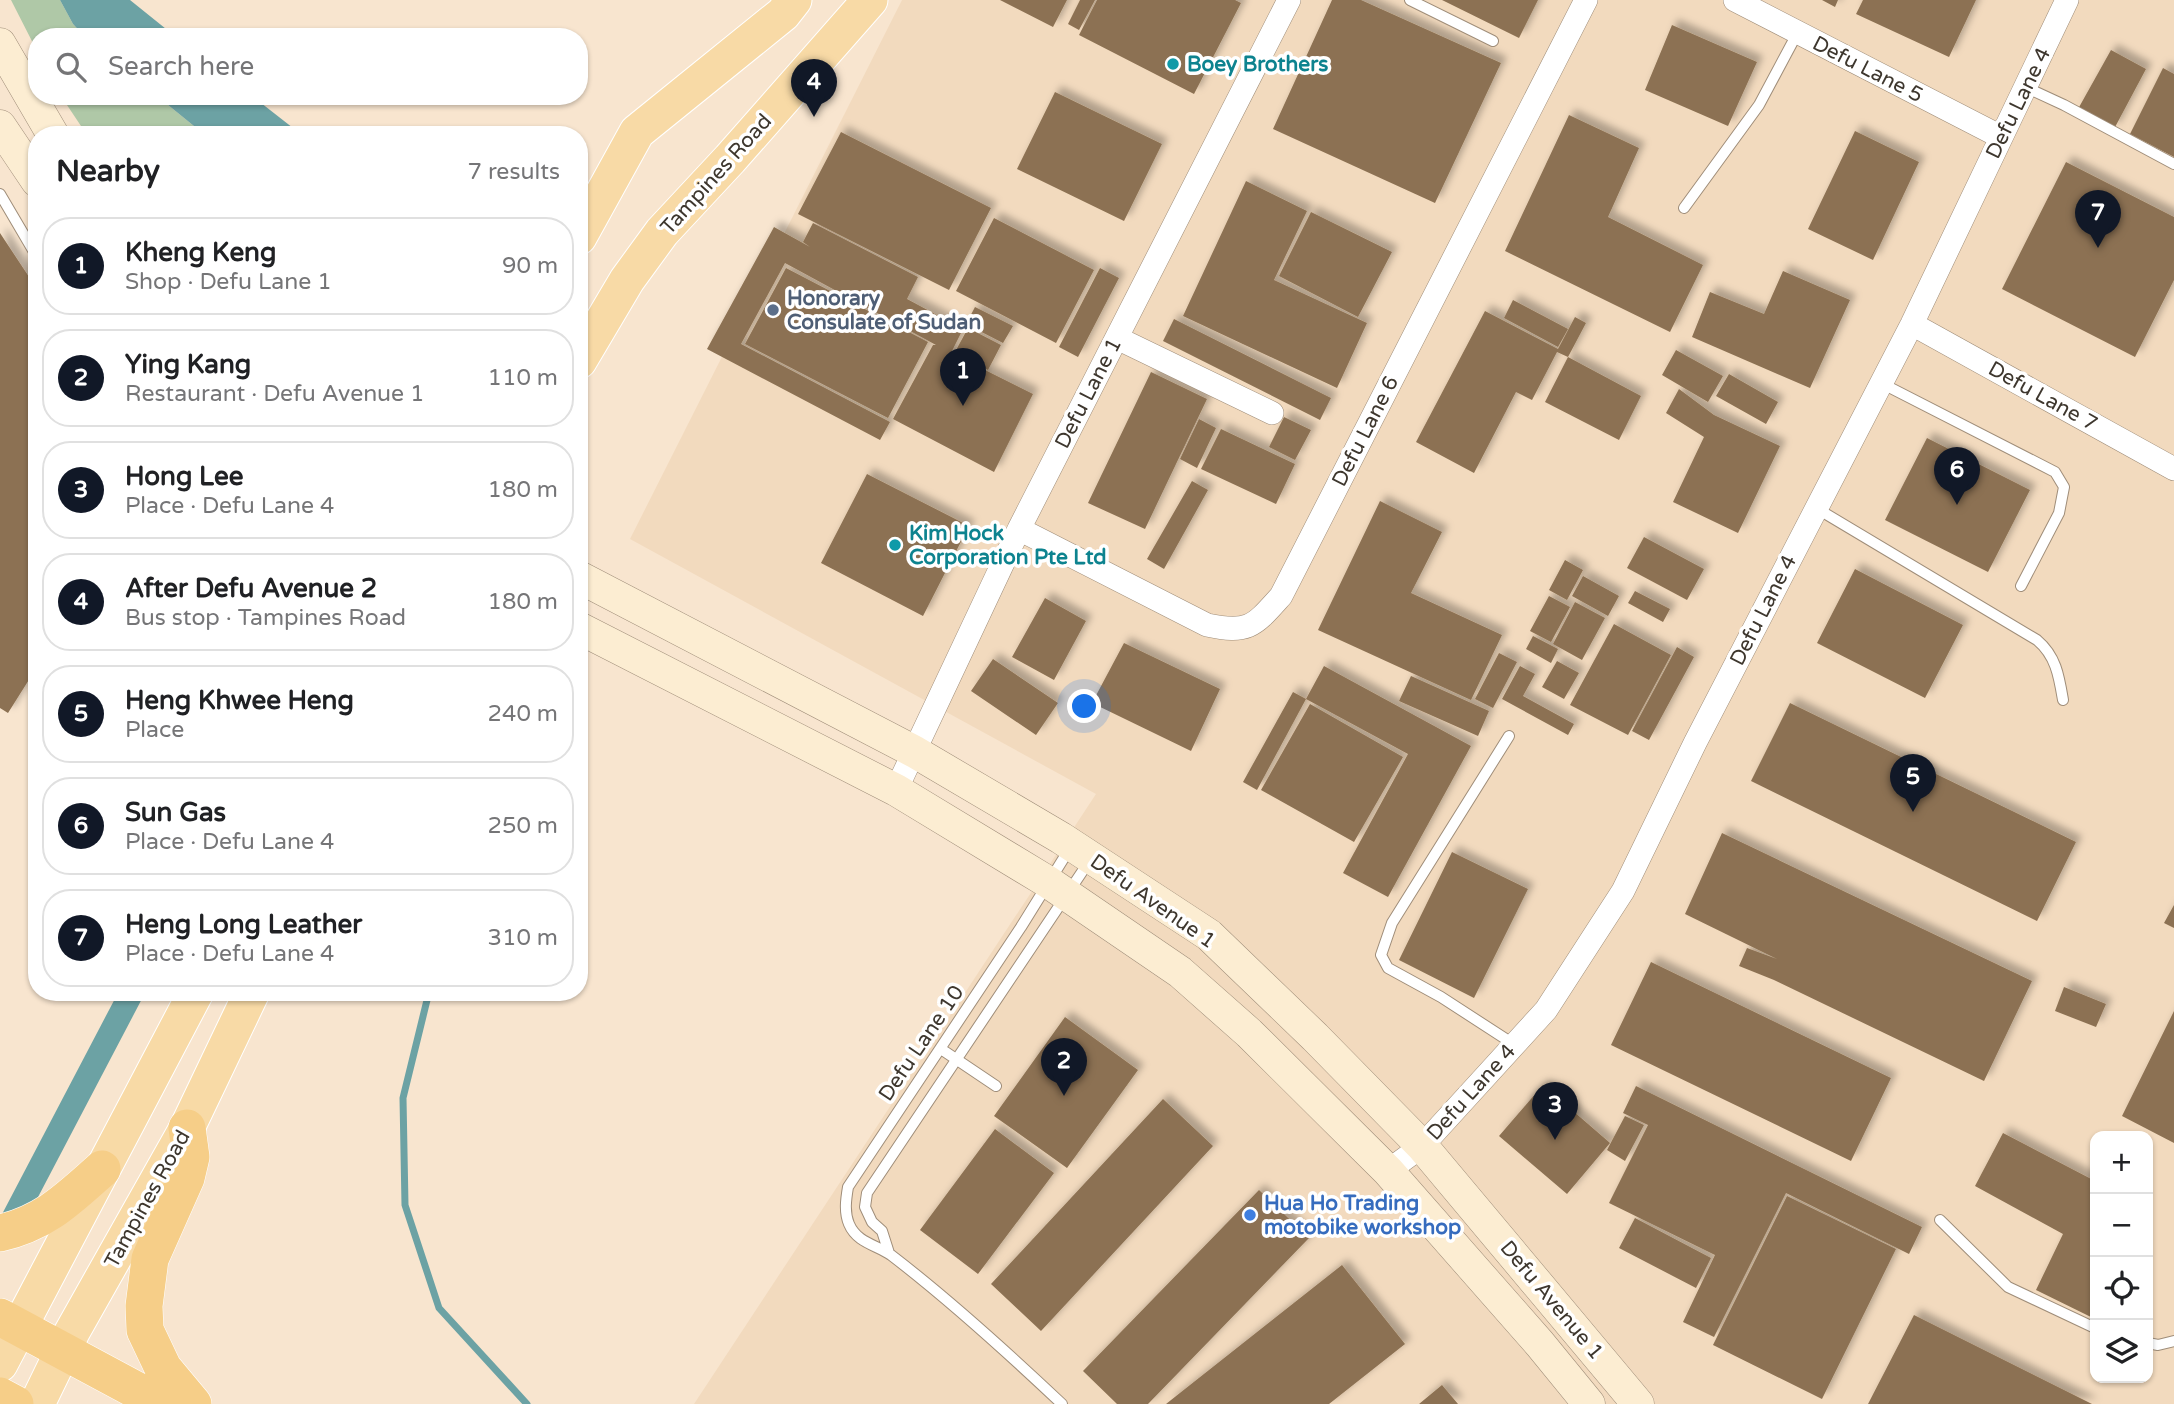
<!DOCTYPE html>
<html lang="en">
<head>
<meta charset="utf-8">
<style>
  :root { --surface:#fff; --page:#f2f2f2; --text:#202124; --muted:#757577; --line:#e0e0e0; --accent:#111827 }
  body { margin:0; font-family:"Varela Round",sans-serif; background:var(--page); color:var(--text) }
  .controls { position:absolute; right:21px; bottom:21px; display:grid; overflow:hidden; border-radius:14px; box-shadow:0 2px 5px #0004 }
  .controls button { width:63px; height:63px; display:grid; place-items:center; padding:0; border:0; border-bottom:2px solid var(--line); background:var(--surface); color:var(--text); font:35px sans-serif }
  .you { position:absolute; left:1085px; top:707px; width:24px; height:24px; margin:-18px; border:5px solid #fff; border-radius:50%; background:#1a73e8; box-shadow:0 0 0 10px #1a73e833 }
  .badge { display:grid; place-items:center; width:46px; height:46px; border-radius:50%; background:var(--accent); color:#fff; font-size:23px; font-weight:700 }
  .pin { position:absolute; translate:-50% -58px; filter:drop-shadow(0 2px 4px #0008) }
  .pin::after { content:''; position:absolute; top:37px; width:24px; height:21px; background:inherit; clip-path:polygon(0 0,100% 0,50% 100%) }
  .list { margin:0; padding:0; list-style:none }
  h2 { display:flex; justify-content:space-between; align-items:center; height:91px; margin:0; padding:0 28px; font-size:30px }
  h2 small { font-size:23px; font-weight:400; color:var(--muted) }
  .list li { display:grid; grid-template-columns:46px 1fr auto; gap:21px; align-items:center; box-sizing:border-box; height:98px; margin:0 14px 14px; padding:0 14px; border:2px solid var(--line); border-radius:28px }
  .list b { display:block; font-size:26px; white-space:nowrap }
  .list p { margin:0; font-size:23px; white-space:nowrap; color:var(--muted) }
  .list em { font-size:23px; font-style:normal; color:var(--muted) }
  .icon { flex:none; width:38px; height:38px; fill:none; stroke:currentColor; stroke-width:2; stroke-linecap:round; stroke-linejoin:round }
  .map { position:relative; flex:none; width:2174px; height:1404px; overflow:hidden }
  .search { position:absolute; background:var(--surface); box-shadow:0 2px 5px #0004; left:28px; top:28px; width:560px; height:77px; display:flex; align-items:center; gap:18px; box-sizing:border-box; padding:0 24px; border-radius:28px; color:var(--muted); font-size:26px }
  .panel { position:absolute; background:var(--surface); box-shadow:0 2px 5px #0004; left:28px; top:126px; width:560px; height:875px; border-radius:28px }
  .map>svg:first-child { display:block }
  .built { fill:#f2dabe; fill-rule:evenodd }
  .green { fill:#afc8a7 }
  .water { fill:#6ca2a4 }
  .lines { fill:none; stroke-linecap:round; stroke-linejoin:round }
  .stream { stroke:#6ca2a4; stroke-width:7 }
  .canal { stroke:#6ca2a4; stroke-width:24 }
  .building { fill:#8c7152; filter:url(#shadow) }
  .service-casing { stroke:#9f8d79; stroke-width:12 }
  .minor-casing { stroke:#9f8d79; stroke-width:24 }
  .secondary-casing { stroke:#9f8d79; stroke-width:33 }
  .primary-casing { stroke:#fff; stroke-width:37 }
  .trunk-casing { stroke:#fff; stroke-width:38 }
  .service { stroke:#fff; stroke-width:10 }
  .minor { stroke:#fff; stroke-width:23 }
  .secondary { stroke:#fcedd2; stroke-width:32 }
  .primary { stroke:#f8daa6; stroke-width:35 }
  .trunk { stroke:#f6ce88; stroke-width:37 }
  .culture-dot { fill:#0f9aa8; stroke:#fff; stroke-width:2.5 }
  .service-dot { fill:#5c6f8a; stroke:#fff; stroke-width:2.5 }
  .shop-dot { fill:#3f7fe0; stroke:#fff; stroke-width:2.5 }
  .labels { text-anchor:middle; stroke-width:7; stroke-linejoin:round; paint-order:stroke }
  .culture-label { font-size:21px; font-weight:bold; fill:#0d838f; stroke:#fff; text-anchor:start }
  .street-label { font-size:21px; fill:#3e372e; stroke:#fff }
  .service-label { font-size:21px; font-weight:bold; fill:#4e5e75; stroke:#fff; text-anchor:start }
  .shop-label { font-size:21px; font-weight:bold; fill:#366cbe; stroke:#fff; text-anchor:start }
</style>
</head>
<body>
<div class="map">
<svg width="2174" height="1404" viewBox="0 0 2174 1404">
  <defs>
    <filter id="shadow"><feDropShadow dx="6" dy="-6" stdDeviation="3.5" flood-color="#0004"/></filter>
  </defs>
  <rect width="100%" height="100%" fill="#f8e5cf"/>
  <!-- built -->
  <path class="built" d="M902,0h1272v1404h-1480l402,-610 -466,-255zM2095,1136h53v242h-53z"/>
  <!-- green -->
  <path class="green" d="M11,0h49l13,24 12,13h-48v14z
    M61,96h96l48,39h-118z"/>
  <!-- water -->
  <path class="water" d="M60,0h70l46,37h-91l-12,-13z
    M157,96h95l50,39h-97z"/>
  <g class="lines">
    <!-- stream -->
    <path class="stream" d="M429,992l-26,106 2,107 34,103 88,96"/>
    <!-- canal -->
    <path class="canal" d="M13,1219l119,-227"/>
  </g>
  <!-- building -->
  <path class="building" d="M1000,0h67l-14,27z
    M1080,0h15l-16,30 -11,-6z
    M1097,0h138l6,3 -47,91 -115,-59z
    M1332,0h29l140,63 -66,140 -162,-74z
    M1442,0h96l-19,38z
    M1822,0h16l-3,7z
    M1863,0h113l-27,57 -93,-43z
    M1672,25l85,37 -29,64 -83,-36z
    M2111,50l35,19 -32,60 -36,-20z
    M2163,68l11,6v83l-44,-23z
    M1055,92l107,52 -38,77 -107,-52z
    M1569,115l70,33 -31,69 95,48 -33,67 -165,-81z
    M1855,131l64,31 -46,98 -65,-31z
    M841,132l150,76 -42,82 -151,-76z
    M2066,162l108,55v63l-39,77 -133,-68z
    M1246,181l61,30 -33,69 93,43 -30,65 -154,-72z
    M1311,212l81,40 -34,65 -79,-41z
    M994,218l100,52 -38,73 -100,-52z
    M813,223l105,54 -11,22 56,30 -12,24 82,41 -39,78 -101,-53 40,-74h3l-151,-82 -44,81 149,78 -10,18 -173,-91 67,-122 36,20 -7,-5z
    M0,233l37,56v378l-29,46 -8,-5z
    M786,268l142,74 -40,76 -143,-74z
    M1100,268l19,10 -41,79 -19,-10z
    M1783,271l67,29 -40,88 -118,-51 18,-45 54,22z
    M1513,300l55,29 -10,18 -54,-29z
    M975,307l38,19 -10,17 -37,-19z
    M1485,311l73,38 17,-32 11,6 -18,34 73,39 -22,44 -74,-38 23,-45 -11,-5 -25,48 -16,-8 -42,81 -58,-31z
    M1174,319l157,79 -11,22 -157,-79z
    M968,328l33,17 -13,25 -33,-18z
    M1676,350l47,26 -15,26 -46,-27z
    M1151,372l56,27 -62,130 -57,-26z
    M1729,374l49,28 -12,22 -50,-28z
    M1679,389l35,26 66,31 -42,87 -65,-31 31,-65 -38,-24z
    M1284,417l27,13 -16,30 -26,-13z
    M1199,419l17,9 -19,40 -17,-9z
    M1221,429l74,35 -19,40 -75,-35z
    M1927,438l103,52 -42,82 -103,-52z
    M867,474l102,52 -46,90 -102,-53z
    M1192,481l16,9 -44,79 -17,-10z
    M1380,501l62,31 -31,61 91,42 -31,65 -153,-70z
    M1644,537l60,32 -17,31 -60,-32z
    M1565,560l18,10 -16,30 -18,-10z
    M1855,569l108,56 -38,73 -108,-55z
    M1583,576l36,20 -11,20 -36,-20z
    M1635,591l35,18 -7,13 -35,-19z
    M1549,596l21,11 -19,35 -21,-11z
    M1045,598l41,23 -32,59 -42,-23z
    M1575,602l30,16 -23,42 -29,-16z
    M1614,624l57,31 -43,80 -58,-30z
    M1533,636l25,13 -7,14 -25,-14z
    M1124,643l96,46 -29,62 -99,-48z
    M1677,647l17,10 -45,83 -17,-9z
    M1499,653l18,9 -24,46 -18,-9z
    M993,659l65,44 -22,32 -65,-44z
    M1557,661l22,12 -15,26 -22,-12z
    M1324,666l147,80 -83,151 -45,-24 65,-119 -102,-55z
    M1520,666l15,8 -12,22 51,28 -6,11 -66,-36z
    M1411,676l78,35 -11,25 -79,-35z
    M1293,692l13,7 -49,91 -14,-8z
    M1790,703l286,139 -39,79 -286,-140z
    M1310,704l93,53 -49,85 -93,-52z
    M1722,833l310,148 -48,100 -210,-101 -35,-14 8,-18 30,11 -92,-45z
    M1452,852l76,37 -54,109 -75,-38z
    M2174,905v23l-10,-5z
    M1651,962l240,116 -40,83 -240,-116z
    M2064,987l42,17 -10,23 -41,-16z
    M2174,1011v132l-52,-27z
    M1065,1017l73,53 -71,98 -73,-52z
    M1543,1085l67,58 -43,51 -68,-58z
    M1636,1086l286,141 -13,27 -123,-61 -72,144 -31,-15 32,-67 -106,-52 39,-78 -25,-12z
    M1163,1099l50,47 -172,185 -50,-47z
    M1625,1116l19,9 -19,36 -18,-11z
    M995,1129l59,44 -76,101 -58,-44z
    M2003,1133l92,48v138l-59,-29 27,-56 -88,-48z
    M1259,1190l50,48 -161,166h-31l-34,-33z
    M1787,1196l109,53 -74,150 -109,-54z
    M1635,1218l76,40 -15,30 -77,-40z
    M1342,1265l63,79 -76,60h-163z
    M1914,1315l178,89h-224z
    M1442,1385l16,19h-39z"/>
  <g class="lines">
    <!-- service casing -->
    <g class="service-casing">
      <path id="service" d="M1410,0l83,41
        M2025,87l39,18 110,59
        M0,194l37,63
        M1684,208l75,-103 39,-73
        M1881,383l174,89 9,15 -5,26 -38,73
        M1816,508l221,132c19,16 22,36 26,60
        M1509,736l-117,187 -11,32 7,13 53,29 74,48
        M941,1049l55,37
        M1940,1220l68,67 87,41
        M889,1253l-7,-22 -10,-9 -7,-15 2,-14 223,-333
        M2148,1343l10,2 16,-4
        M1062,1404c-54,-51 -111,-103 -171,-149 -14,-10 -34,-12 -42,-31 -5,-12 -3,-25 -1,-37l173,-260 49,-79"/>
    </g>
    <!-- minor casing -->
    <g class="minor-casing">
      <path id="minor" d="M1735,0l266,137
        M1912,324l262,145
        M1117,338l155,75
        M1019,529l188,96c42,9 47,1 74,-29l305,-596
        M896,790l123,-261 270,-529
        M1388,1171l34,-25 124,-136 77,-119 72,-148 217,-419 155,-324"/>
    </g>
    <!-- secondary casing -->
    <g class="secondary-casing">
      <path id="secondary" d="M0,44l53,91
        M0,126l37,55
        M579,577l336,175 146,86 148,97 106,102 107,109 216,258
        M579,628l317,162 152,92 132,90 69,61 139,138 152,173 49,60"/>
    </g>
    <!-- primary casing -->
    <g class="primary-casing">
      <path id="primary" d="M579,237l58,-105 146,-118 11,-14
        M579,361l48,-81 35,-48 68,-73 140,-159
        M0,1364l196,-372
        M37,1404l35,-72 115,-204 65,-136"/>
    </g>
    <!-- trunk casing -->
    <g class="trunk-casing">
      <path id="trunk" d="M187,1128l4,29 -5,21 -36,81 -6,47 1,24 18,38 30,36
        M0,1233c45,-10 69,-35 102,-64
        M0,1317l162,87
        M0,1396l15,8"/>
    </g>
    <!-- service -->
    <use href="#service" class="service"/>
    <!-- minor -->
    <use href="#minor" class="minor"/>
    <!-- secondary -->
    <use href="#secondary" class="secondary"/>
    <!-- primary -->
    <use href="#primary" class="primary"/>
    <!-- trunk -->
    <use href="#trunk" class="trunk"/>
  </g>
  <!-- markers -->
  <g class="culture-dot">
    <circle cx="1173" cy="64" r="7"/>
    <circle cx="895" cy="545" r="7"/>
  </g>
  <circle class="service-dot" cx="773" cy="310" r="7"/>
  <circle class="shop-dot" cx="1250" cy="1215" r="7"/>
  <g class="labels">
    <!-- culture labels -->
    <g class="culture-label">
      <text x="1187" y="71">Boey Brothers</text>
      <text x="909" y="540">Kim Hock<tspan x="909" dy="24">Corporation Pte Ltd</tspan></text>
    </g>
    <!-- street labels -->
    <g class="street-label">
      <text transform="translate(1868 69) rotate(27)" y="7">Defu Lane 5</text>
      <text transform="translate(2018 103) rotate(-64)" y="7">Defu Lane 4</text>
      <text transform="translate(716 174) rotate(-48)" y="7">Tampines Road</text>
      <text transform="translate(1088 393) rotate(-63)" y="7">Defu Lane 1</text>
      <text transform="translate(2043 396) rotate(29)" y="7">Defu Lane 7</text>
      <text transform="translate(1365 431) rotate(-63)" y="7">Defu Lane 6</text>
      <text transform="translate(1763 610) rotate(-63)" y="7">Defu Lane 4</text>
      <text transform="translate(1153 901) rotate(35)" y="7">Defu Avenue 1</text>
      <text transform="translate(921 1043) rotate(-56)" y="7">Defu Lane 10</text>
      <text transform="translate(1471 1092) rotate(-48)" y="7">Defu Lane 4</text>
      <text transform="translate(147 1199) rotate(-61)" y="7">Tampines Road</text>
      <text transform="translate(1552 1300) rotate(50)" y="7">Defu Avenue 1</text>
    </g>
    <!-- service labels -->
    <g class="service-label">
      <text x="787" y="305">Honorary<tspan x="787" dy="24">Consulate of Sudan</tspan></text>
    </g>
    <!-- shop labels -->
    <g class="shop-label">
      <text x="1264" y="1210">Hua Ho Trading<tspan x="1264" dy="24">motobike workshop</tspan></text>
    </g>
  </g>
</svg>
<div class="controls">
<button>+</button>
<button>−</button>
<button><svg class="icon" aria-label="locate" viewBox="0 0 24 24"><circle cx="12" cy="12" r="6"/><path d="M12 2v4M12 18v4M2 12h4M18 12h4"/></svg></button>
<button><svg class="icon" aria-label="layers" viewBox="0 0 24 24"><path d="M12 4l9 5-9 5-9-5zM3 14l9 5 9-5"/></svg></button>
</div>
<div class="you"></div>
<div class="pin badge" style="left:963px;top:406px">1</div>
<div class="pin badge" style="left:1064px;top:1096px">2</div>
<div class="pin badge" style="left:1555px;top:1140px">3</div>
<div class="pin badge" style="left:814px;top:117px">4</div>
<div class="pin badge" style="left:1913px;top:812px">5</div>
<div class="pin badge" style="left:1957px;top:505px">6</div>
<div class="pin badge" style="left:2098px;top:248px">7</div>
<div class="search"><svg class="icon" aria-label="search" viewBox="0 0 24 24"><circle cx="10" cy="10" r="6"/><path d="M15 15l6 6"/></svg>Search here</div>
<section class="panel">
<h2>Nearby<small>7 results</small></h2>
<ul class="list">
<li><span class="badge">1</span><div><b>Kheng Keng</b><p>Shop · Defu Lane 1</p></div><em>90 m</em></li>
<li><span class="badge">2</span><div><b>Ying Kang</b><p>Restaurant · Defu Avenue 1</p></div><em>110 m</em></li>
<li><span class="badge">3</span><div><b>Hong Lee</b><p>Place · Defu Lane 4</p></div><em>180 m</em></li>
<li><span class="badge">4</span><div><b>After Defu Avenue 2</b><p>Bus stop · Tampines Road</p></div><em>180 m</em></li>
<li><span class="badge">5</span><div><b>Heng Khwee Heng</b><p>Place</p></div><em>240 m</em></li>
<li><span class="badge">6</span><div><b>Sun Gas</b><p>Place · Defu Lane 4</p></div><em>250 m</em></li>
<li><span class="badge">7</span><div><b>Heng Long Leather</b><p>Place · Defu Lane 4</p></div><em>310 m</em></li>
</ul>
</section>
</div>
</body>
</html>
